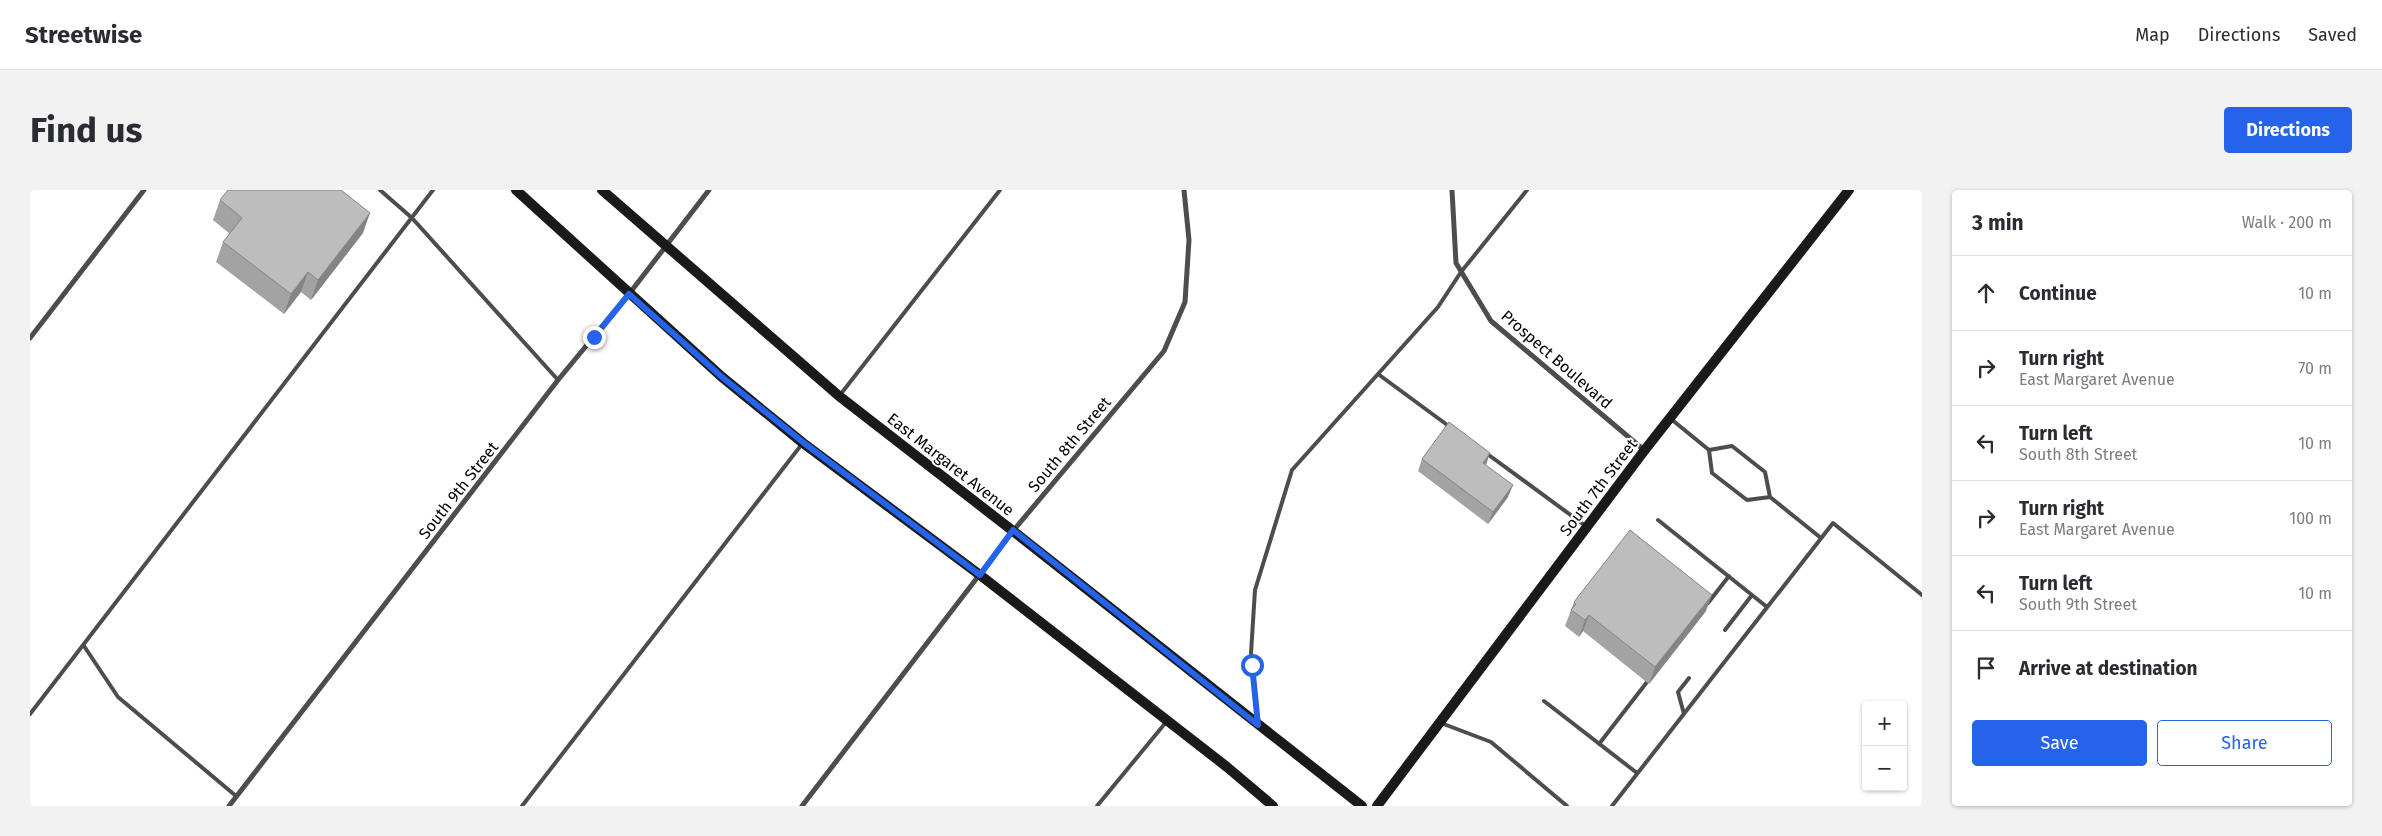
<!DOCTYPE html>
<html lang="en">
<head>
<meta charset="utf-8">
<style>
  :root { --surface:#fff; --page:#f2f2f3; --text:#2b2b33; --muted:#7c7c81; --line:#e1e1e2; --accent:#2563eb }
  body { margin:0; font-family:"Fira Sans",sans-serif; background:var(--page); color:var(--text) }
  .controls { position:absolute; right:15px; bottom:15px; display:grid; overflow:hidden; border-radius:5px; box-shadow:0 1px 4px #0004 }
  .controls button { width:45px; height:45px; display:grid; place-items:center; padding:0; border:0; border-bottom:1px solid var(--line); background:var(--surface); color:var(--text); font:25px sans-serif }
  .stop { position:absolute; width:15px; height:15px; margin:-11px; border:4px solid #2563eb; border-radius:50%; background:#fff }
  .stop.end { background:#2563eb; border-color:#fff; box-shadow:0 1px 5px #0008 }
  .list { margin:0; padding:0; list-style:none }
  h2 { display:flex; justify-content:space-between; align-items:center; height:65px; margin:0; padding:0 20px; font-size:21px }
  h2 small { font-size:16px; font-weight:400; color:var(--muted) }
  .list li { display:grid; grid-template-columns:32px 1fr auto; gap:15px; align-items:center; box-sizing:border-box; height:75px; padding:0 20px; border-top:1px solid var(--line) }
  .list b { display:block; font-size:19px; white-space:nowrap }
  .list p { margin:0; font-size:16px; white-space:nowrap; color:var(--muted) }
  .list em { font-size:16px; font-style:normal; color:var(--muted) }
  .actions { display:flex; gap:10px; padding:15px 20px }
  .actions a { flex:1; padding:11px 0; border:1px solid var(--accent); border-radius:5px; text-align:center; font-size:18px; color:var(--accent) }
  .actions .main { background:var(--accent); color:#fff }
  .icon { flex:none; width:28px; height:28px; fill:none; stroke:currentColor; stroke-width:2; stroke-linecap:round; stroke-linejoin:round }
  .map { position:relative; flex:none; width:1892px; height:616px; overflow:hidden; border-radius:5px }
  header { display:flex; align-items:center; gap:30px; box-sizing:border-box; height:70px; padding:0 25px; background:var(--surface); border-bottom:1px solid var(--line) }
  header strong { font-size:24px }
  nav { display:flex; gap:28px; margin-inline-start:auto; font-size:18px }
  .intro { display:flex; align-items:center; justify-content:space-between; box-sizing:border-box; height:120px; padding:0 30px }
  h1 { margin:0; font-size:35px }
  .button { padding:12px 22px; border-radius:5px; background:var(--accent); color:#fff; font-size:18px; font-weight:700 }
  main { display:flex; gap:30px; padding:0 30px }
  aside { flex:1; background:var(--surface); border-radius:5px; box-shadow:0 1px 4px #0004 }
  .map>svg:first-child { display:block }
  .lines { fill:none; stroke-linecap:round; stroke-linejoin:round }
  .service { stroke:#4d4d4d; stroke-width:4 }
  .minor { stroke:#4d4d4d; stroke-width:5 }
  .secondary { stroke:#1a1a1a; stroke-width:10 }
  .wall { fill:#a3a3a3 }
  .shaded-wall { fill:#848484 }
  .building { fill:#bdbdbd; stroke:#848484 }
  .route { stroke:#2563eb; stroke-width:6 }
  .labels { text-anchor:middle; stroke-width:4; stroke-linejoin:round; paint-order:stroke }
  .street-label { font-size:16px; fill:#000; stroke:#fff }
</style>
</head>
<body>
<header>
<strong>Streetwise</strong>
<nav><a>Map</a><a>Directions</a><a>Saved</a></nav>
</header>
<div class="intro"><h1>Find us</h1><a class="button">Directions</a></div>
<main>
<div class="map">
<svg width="1892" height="616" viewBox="0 0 1892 616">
  <rect width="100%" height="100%" fill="#fff"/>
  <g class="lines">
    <!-- service -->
    <path class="service" d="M350,0l32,28 146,162
      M1348,184l72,53
      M810,205l160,-205
      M1641,229l38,31 3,23 35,27 23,-3
      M1679,260l23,-4 33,26 5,25 51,41
      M1456,263l101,74
      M1628,330l109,87
      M1678,413l21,-27
      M1695,440l27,-35
      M54,456l34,51 118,99
      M1514,511l93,72
      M0,524l403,-524
      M1654,524l-6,-22 11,-14
      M1228,531l-7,-68 4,-63 37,-120 146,-163 23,-35 66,-82
      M1411,533l50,19 76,64
      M1569,554l48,-62
      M492,616l280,-362
      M1067,616l70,-85
      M1582,616l221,-283 89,72"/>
    <!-- minor -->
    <path class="minor" d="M1422,0l4,73 35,58 153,129
      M0,148l114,-148
      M199,616l329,-426 71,-86 80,-104
      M772,616l211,-275 151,-180 21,-49 4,-62 -5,-50"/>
    <!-- secondary -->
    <path class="secondary" d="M486,0l206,187 81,66 177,132 247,192 46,39
      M572,0l237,206 174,135 349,275
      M1347,616l267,-355 205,-261"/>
  </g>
  <!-- wall -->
  <path class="wall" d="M190,10l143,33 -52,67 -10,-8 -17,22 -68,-52 7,-20 7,-8 -17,-14z
    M1392,269l63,6 23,32 -20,27 -70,-53z
    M1544,412l132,9 -57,73 -66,-53 -4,6 -14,-11z"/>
  <!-- shaded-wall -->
  <path class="shaded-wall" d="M340,23l-7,20 -52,67 7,-20z
    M278,82l-7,20 -17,22 7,-20z
    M1460,263l-4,12 -3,-2z
    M1483,295l-5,12 -20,27 5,-12z
    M1682,405l-6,16 -57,73 6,-17z
    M1559,425l-6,16 -4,6 6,-17z"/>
  <!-- building -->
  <path class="building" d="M198,0h113l29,23 -52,67 -10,-8 -17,22 -68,-52 19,-24 -22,-18z
    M1419,232l41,31 -7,10 30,22 -20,27 -71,-53z
    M1600,340l82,65 -57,72 -66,-52 -4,5 -14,-10 5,-6 -2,-2z"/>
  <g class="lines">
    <!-- route -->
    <path class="route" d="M564,147l35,-43 93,83 82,66 176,132 33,-45 245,195 -6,-60"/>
  </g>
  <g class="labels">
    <!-- street labels -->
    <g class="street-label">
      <text transform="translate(1527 169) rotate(41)" y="6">Prospect Boulevard</text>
      <text transform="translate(1039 254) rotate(-50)" y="6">South 8th Street</text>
      <text transform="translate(921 274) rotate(38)" y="6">East Margaret Avenue</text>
      <text transform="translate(1568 297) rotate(-53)" y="6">South 7th Street</text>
      <text transform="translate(428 300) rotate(-52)" y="6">South 9th Street</text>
    </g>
  </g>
</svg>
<div class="controls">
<button>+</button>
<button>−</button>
</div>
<div class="stop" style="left:1222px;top:475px"></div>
<div class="stop end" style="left:564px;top:147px"></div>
</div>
<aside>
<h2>3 min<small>Walk · 200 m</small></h2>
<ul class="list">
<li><svg class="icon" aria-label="ahead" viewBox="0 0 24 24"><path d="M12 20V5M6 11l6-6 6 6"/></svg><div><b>Continue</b></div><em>10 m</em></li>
<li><svg class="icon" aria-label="right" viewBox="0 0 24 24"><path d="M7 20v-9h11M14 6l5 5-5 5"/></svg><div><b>Turn right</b><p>East Margaret Avenue</p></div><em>70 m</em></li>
<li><svg class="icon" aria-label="left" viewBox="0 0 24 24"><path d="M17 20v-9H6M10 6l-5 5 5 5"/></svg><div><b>Turn left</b><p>South 8th Street</p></div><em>10 m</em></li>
<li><svg class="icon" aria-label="right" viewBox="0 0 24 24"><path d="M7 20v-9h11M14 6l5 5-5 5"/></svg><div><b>Turn right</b><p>East Margaret Avenue</p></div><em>100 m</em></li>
<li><svg class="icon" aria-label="left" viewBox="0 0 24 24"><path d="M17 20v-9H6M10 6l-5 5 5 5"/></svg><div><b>Turn left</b><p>South 9th Street</p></div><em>10 m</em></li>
<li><svg class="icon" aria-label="arrive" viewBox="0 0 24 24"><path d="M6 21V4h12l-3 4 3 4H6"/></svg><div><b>Arrive at destination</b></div></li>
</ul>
<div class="actions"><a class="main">Save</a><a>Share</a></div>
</aside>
</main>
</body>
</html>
